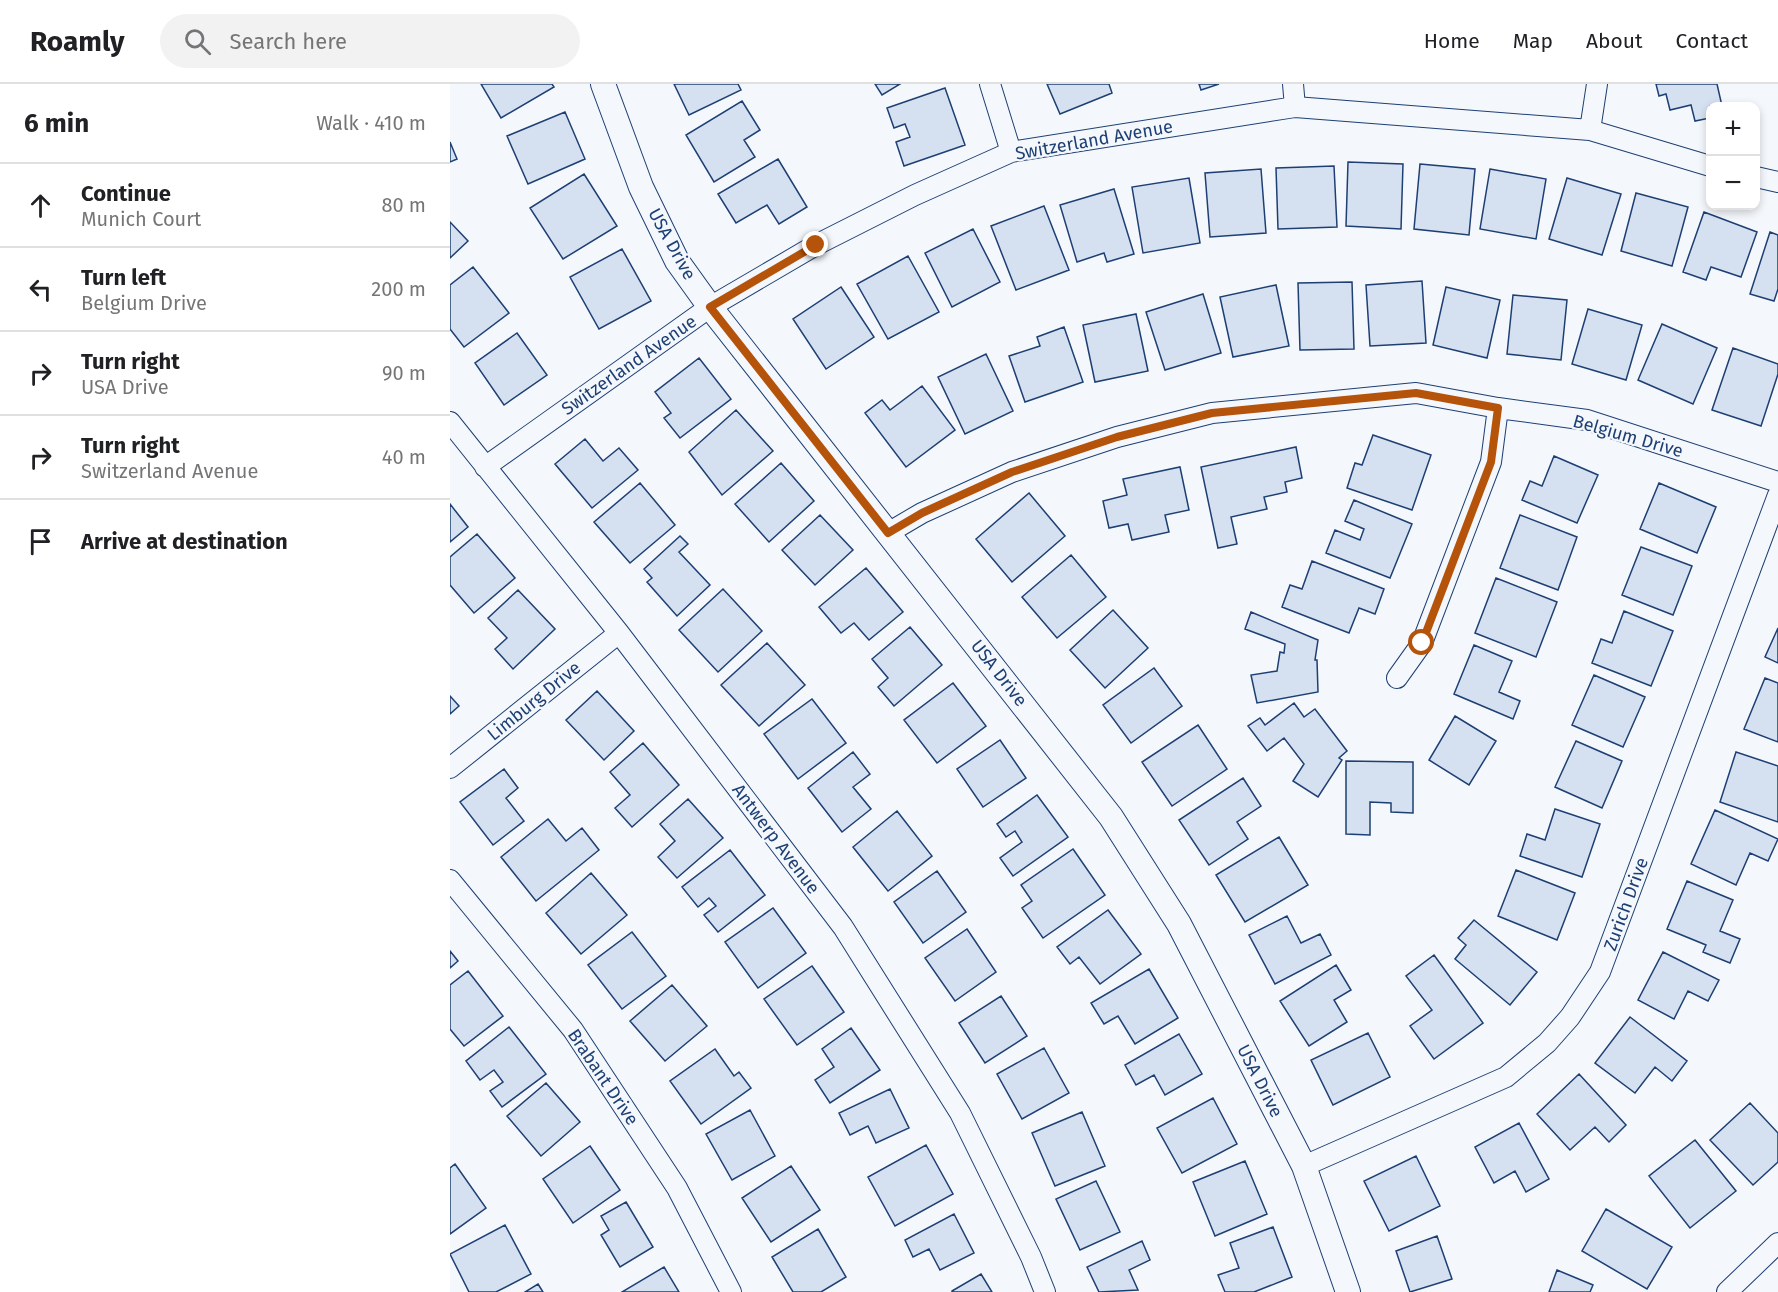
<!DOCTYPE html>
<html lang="en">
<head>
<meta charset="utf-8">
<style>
  :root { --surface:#fff; --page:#f2f2f2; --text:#202124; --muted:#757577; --line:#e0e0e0 }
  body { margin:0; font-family:"Fira Sans",sans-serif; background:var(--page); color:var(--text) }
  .controls { position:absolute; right:18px; top:18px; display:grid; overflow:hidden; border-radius:12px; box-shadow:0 3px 9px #0003 }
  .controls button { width:54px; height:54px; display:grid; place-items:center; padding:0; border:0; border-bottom:2px solid var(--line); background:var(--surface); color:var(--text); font:30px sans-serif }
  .stop { position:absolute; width:18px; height:18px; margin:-14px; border:4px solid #b45309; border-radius:50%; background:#fff }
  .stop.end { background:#b45309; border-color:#fff; box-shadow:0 2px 6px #0008 }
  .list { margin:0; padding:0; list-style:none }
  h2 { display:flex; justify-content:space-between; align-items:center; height:78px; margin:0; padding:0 24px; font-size:26px }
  h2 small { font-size:20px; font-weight:400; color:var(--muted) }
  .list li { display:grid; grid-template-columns:39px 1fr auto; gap:18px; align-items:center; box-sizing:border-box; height:84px; padding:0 24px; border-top:2px solid var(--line) }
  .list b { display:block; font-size:22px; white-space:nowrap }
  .list p { margin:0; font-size:20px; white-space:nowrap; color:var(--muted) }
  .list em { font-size:20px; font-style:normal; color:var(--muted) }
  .icon { flex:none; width:33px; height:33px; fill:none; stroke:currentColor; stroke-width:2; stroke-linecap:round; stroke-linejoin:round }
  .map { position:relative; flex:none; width:1328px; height:1208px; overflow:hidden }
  header { display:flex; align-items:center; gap:36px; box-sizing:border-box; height:84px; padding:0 30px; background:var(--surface); border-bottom:2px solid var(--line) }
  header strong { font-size:28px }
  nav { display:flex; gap:33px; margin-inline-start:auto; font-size:21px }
  .search { width:420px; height:54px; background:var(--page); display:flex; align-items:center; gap:15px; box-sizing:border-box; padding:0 21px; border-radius:33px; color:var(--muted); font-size:22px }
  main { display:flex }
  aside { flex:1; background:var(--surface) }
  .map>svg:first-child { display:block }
  .building { fill:#d5e0f0; stroke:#1d3f73; stroke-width:1.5 }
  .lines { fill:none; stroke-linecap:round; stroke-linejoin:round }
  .minor-casing { stroke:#1d3f73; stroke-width:22 }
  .tertiary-casing { stroke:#1d3f73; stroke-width:26 }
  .minor { stroke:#f4f7fb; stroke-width:20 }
  .tertiary { stroke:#f4f7fb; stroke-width:24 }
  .route { stroke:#b45309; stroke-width:8 }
  .labels { text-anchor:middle; stroke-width:4.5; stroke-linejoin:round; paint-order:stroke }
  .street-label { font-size:18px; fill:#1d3f73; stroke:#f4f7fb }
</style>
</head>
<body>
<header>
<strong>Roamly</strong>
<div class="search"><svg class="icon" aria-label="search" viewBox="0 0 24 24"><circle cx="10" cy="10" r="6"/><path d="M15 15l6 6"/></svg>Search here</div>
<nav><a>Home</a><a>Map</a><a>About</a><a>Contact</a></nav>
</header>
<main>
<aside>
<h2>6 min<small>Walk · 410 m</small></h2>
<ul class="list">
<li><svg class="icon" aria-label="ahead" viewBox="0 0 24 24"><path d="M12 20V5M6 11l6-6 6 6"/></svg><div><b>Continue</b><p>Munich Court</p></div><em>80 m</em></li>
<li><svg class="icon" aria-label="left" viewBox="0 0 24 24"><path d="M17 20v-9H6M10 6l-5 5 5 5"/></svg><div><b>Turn left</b><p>Belgium Drive</p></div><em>200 m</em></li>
<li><svg class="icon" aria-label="right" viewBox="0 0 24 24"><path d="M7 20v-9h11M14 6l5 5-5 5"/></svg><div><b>Turn right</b><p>USA Drive</p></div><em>90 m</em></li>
<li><svg class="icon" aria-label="right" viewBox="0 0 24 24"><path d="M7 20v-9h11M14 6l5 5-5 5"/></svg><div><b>Turn right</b><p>Switzerland Avenue</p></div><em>40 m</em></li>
<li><svg class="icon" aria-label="arrive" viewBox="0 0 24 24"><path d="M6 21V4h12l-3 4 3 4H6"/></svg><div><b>Arrive at destination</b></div></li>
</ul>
</aside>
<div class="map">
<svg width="1328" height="1208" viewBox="0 0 1328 1208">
  <rect width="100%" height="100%" fill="#f4f7fb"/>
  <!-- building -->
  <path class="building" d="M31,0h71l2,3 -53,31z
    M224,0h64l3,6 -52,25z
    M425,0h25l-18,11z
    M597,0h62l3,9 -52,21z
    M749,0h20l-18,6z
    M1206,0h61l5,22h-12v12l-15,3 -4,-16 -21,5 -4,-16 -7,2z
    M495,4l20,57 -61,21 -8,-24 14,-5 -5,-13 -11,4 -7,-20z
    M292,17l18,29 -16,10 11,17 -41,25 -28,-47z
    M115,28l20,47 -57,25 -21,-48z
    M0,58l7,17 -7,3z
    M328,75l29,48 -28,17 -12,-19 -31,18 -18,-29z
    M898,78l55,2 -2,65 -55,-3z
    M970,80l55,5 -6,66 -55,-6z
    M884,82l3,61 -59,2 -2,-61z
    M811,85l5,64 -56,4 -5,-64z
    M1040,85l56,10 -10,60 -56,-10z
    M134,90l33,52 -54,33 -33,-51z
    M739,94l11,65 -57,10 -11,-66z
    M1117,94l54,16 -19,61 -53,-16z
    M664,105l20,65 -27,8 -3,-9 -27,9 -17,-57z
    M1186,109l52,14 -16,59 -51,-15z
    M594,122l25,64 -53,20 -25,-64z
    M1254,128l53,20 -16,45 -30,-10 -5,13 -23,-8z
    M0,138l18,19 -18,17z
    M523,145l27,53 -48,25 -27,-54z
    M1320,148l8,3v54l-4,12 -24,-7z
    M172,165l29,52 -52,28 -29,-52z
    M458,172l31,56 -51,27 -31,-55z
    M23,183l36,46 -45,34 -14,-18v-44z
    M972,197l4,62 -56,3 -4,-61z
    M902,198l2,67 -54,1 -2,-67z
    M826,201l13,61 -56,11 -13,-60z
    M391,203l33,50 -48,32 -33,-50z
    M996,203l54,13 -13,58 -54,-13z
    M753,210l18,59 -56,17 -19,-58z
    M1063,211l54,5 -6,60 -54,-6z
    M1138,225l54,16 -16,55 -54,-16z
    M686,230l12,57 -53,11 -12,-57z
    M1212,240l55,24 -24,56 -55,-24z
    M614,243l19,55 -58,20 -16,-46 31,-10 -3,-9z
    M67,249l30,42 -43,30 -29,-42z
    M1283,264l45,16v10l-17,52 -49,-16z
    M536,270l27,57 -48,23 -27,-57z
    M249,274l32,41 -51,39 -16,-20 7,-5 -16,-21z
    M472,302l33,44 -49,37 -41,-54 17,-13 8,10z
    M286,326l37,41 -51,44 -33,-43z
    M923,351l58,20 -19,55 -65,-22 8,-25 7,2z
    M135,355l18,22 16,-13 19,22 -46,38 -37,-44z
    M846,363l6,31 -17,4 2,10 -23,5 3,12 -36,8 6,27 -19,4 -17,-81z
    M1104,372l44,19 -21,48 -55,-23 8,-19 12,5z
    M331,379l33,38 -45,41 -34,-38z
    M730,383l9,43 -24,5 4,17 -37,8 -4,-16 -19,4 -6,-27 24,-6 -4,-16z
    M190,399l35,42 -45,38 -36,-41z
    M1209,399l57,24 -19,46 -57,-24z
    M579,409l36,43 -53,46 -36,-43z
    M904,416l58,24 -22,54 -64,-25 9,-23 25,10 4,-11 -19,-8z
    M0,420l18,23 -18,15z
    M370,431l33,35 -38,35 -33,-35z
    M1070,431l57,22 -19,53 -58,-22z
    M27,450l38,44 -41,35 -24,-28v-28z
    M230,452l8,8 -9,8 31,33 -33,31 -30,-34 5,-4 -8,-9z
    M1191,463l51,19 -19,49 -51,-20z
    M621,471l35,42 -49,41 -35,-41z
    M862,477l72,28 -9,25 -16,-6 -10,25 -67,-26 8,-22 12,4z
    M416,484l37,44 -34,28 -15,-17 -13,10 -22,-26z
    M1046,494l61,24 -21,55 -61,-24z
    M273,505l39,42 -44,41 -39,-42z
    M68,506l37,39 -42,40 -18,-20 12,-11 -19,-20z
    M663,526l35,38 -43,40 -35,-38z
    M1174,527l49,20 -22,55 -59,-23 9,-24 11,4z
    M801,528l67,28 -3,20h2l1,32 -61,11 -6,-28 26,-4 3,-19 4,1 1,-9 -40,-15z
    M460,543l32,38 -48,41 -16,-19 10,-9 -16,-19z
    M1328,544v35l-13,-6z
    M317,559l38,42 -46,41 -38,-41z
    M1024,561l38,16 -13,31 21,9 -7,18 -59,-25z
    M704,584l28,38 -51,37 -28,-38z
    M1144,591l51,22 -22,50 -51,-22z
    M1315,594l13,5v59l-34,-13z
    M503,599l33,43 -49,37 -33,-43z
    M147,607l37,40 -30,29 -38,-40z
    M0,612l9,10 -9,8z
    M362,615l34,44 -48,36 -34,-45z
    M844,619l10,14 11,-8 32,42 -8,7 3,2 -24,37 -25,-16 11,-17 -20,-26 -17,13 -19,-25 12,-8 5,7z
    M1005,632l41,25 -27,44 -40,-25z
    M748,641l29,44 -55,37 -30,-44z
    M550,656l26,38 -43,29 -26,-38z
    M1126,657l46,20 -20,47 -47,-21z
    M193,659l36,42 -47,42 -17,-19 15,-13 -20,-23z
    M403,668l17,22 -17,13 18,22 -29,23 -34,-44z
    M1286,668l42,14v56l-58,-20z
    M896,677l67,1v51l-22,-1v-9l-21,-1v33l-24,-1z
    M54,685l14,19 -12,10 18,23 -31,24 -33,-43z
    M793,694l18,28 -24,16 11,17 -39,26 -30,-45z
    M587,711l31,42 -55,39 -13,-18 22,-16 -7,-11 -9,6 -9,-13z
    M238,715l35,39 -46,40 -19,-21 17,-16 -15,-17z
    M1105,725l45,15 -18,53 -62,-21 7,-22 18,6z
    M1265,726l63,29 -10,22 -18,-8 -14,32 -45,-21z
    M447,727l35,45 -44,35 -35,-44z
    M98,735l18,22 16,-13 17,22 -63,51 -35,-44z
    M829,753l29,48 -63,37 -29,-47z
    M623,765l32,46 -62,43 -21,-30 10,-7 -11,-16z
    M280,766l35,45 -47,37 -14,-17 12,-9 -7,-8 -11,9 -16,-20z
    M1066,786l59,23 -18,47 -59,-24z
    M487,787l29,41 -43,31 -29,-41z
    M141,789l36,42 -46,39 -35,-41z
    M1237,797l46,19 -13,31 20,8 -10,24 -27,-11 3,-7 -39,-16z
    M323,824l33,45 -48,35 -33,-46z
    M658,826l33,44 -41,30 -21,-27 -9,7 -13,-17z
    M837,832l14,27 19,-9 11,21 -56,29 -26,-49z
    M1024,836l63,52 -27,33 -55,-46 11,-14 -8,-7z
    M517,845l29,43 -41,29 -30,-43z
    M182,848l34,44 -44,33 -34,-44z
    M0,867l8,10 -8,7z
    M1213,868l56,28 -11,21 -20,-10 -14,28 -36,-19z
    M984,871l49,68 -49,36 -24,-33 22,-16 -26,-34z
    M886,881l15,25 -17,10 13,22 -38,24 -29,-45z
    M362,882l32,46 -47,33 -33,-46z
    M699,885l29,49 -43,26 -17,-28 -14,8 -13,-21z
    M18,887l35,45 -39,30 -14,-17v-44z
    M222,901l35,41 -42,35 -35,-40z
    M551,912l26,40 -42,27 -26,-40z
    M1180,933l57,44 -15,20 -17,-14 -20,26 -40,-30z
    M59,943l37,47 -44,33 -12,-16 13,-9 -9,-12 -14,10 -14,-19z
    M401,944l29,42 -50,33 -15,-23 19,-13 -12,-18z
    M918,949l22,44 -57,28 -22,-45z
    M729,950l23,40 -37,21 -11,-20 -18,10 -11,-20z
    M594,964l25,45 -47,26 -25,-45z
    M265,965l19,27 5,-4 12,16 -50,36 -31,-43z
    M1129,990l47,51 -17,17 -14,-15 -25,23 -33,-36z
    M96,999l34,39 -39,34 -34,-40z
    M440,1005l19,39 -33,15 -8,-17 -18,9 -11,-22z
    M763,1014l24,46 -55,29 -25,-45z
    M1300,1019l28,30v29l-25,23 -43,-45z
    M300,1026l25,46 -43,24 -26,-46z
    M632,1028l23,54 -50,20 -23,-53z
    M1069,1039l30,56 -23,13 -11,-21 -21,12 -19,-36z
    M1245,1056l41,51 -46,37 -41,-52z
    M476,1061l27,49 -58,32 -27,-49z
    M140,1062l30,44 -47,33 -30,-44z
    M966,1072l24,50 -51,25 -25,-50z
    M795,1077l22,53 -52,22 -22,-54z
    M5,1080l31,44 -36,26v-66z
    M341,1082l29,44 -49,32 -29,-44z
    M646,1097l24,51 -40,18 -24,-51z
    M176,1118l27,45 -33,20 -19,-32 8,-5 -8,-14z
    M1156,1125l66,38 -25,42 -65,-38z
    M504,1130l20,39 -34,17 -11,-21 -16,8 -8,-17z
    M55,1141l26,49 -35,18h-27l-19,-38z
    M823,1143l19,50 -38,15h-29l-7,-17 21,-7 -9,-25z
    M368,1145l28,48 -25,15h-28l-21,-35z
    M987,1152l15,43 -42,13 -14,-41z
    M692,1157l8,19 -21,10 9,20 -39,2 -12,-25z
    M214,1183l15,25h-57z
    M1107,1186l36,15 -3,7h-41z
    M531,1190l11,18h-40v-1z
    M88,1200l5,8h-18z"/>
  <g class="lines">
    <!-- minor casing -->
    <g class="minor-casing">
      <path id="minor" d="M540,0l21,68
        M843,0l2,23
        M1140,46l7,-46
        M1306,93l22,5
        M0,338l169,211 224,294 117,186 71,144 14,35
        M35,383l225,-160 106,-62 99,-50 96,-43 284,-45 295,23 120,36
        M438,449l34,-20 90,-41 105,-35 95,-24 204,-20 82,15 89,12 191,62
        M947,594l25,-35 69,-181 7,-54
        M0,684l169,-135
        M0,796l123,150 104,158 54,104
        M854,1082l202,-89 41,-34 23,-26 30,-45 178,-477
        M1277,1208l51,-49"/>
    </g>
    <!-- tertiary casing -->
    <g class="tertiary-casing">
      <path id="tertiary" d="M153,0l38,103 36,74 33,46 401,510 68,107 125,242 44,126"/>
    </g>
    <!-- minor -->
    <use href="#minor" class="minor"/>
    <!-- tertiary -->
    <use href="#tertiary" class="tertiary"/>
  </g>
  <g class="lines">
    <!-- route -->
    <path class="route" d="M366,161l-106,62 178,226 34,-20 90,-41 105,-35 95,-24 204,-20 82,15 -7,54 -69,181"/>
  </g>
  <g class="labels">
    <!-- street labels -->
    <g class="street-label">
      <text transform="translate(644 56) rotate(-10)" y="6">Switzerland Avenue</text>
      <text transform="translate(222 160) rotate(61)" y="6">USA Drive</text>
      <text transform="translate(179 281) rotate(-35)" y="6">Switzerland Avenue</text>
      <text transform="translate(1178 352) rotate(16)" y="6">Belgium Drive</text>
      <text transform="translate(549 589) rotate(52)" y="6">USA Drive</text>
      <text transform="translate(84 617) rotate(-39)" y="6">Limburg Drive</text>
      <text transform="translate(326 755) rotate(53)" y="6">Antwerp Avenue</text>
      <text transform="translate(1176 820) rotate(-70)" y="6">Zurich Drive</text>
      <text transform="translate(153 993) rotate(56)" y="6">Brabant Drive</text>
      <text transform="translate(810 997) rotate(63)" y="6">USA Drive</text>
    </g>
  </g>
</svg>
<div class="controls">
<button>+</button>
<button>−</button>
</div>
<div class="stop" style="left:972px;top:559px"></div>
<div class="stop end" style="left:366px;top:161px"></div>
</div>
</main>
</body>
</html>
